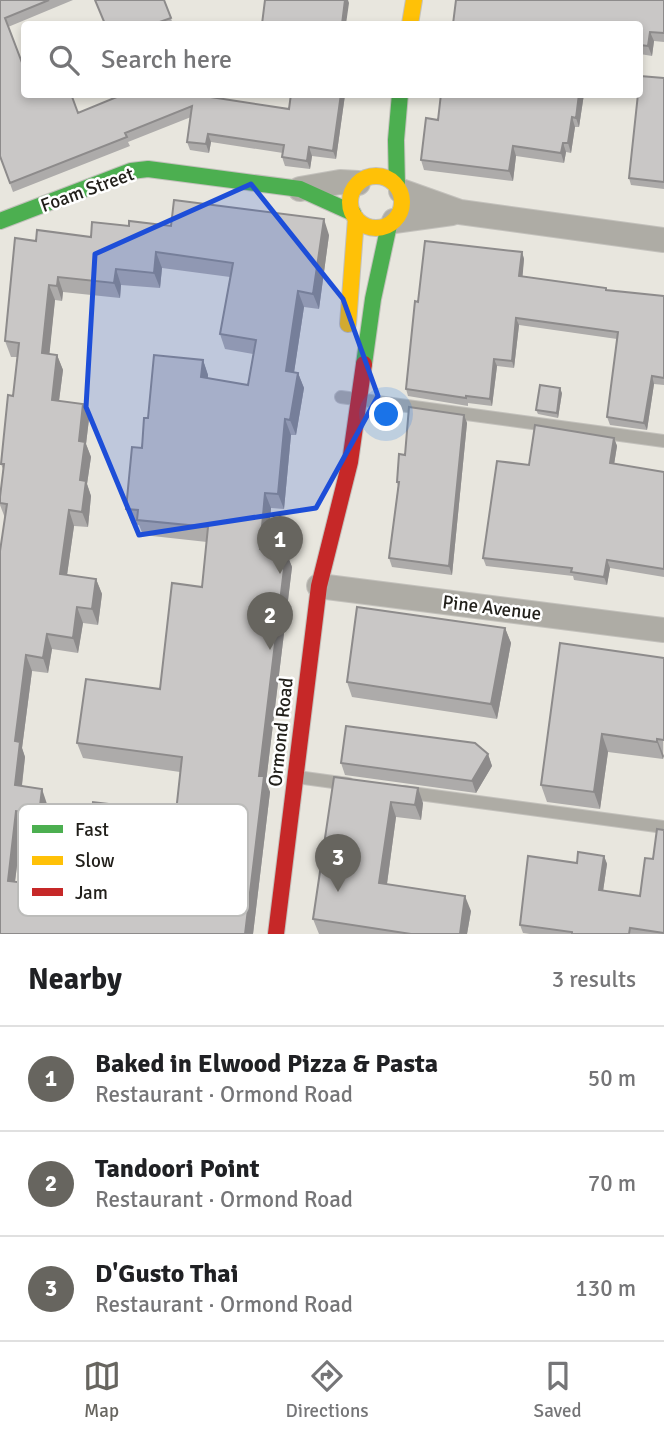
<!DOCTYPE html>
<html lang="en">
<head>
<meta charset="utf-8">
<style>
  :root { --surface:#fff; --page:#f6f6f6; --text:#202124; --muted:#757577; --line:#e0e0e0; --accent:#67655f }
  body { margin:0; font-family:Signika,sans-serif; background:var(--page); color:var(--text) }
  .you { position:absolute; left:387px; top:415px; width:24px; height:24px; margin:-18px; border:5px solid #fff; border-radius:50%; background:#1a73e8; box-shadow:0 0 0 10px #1a73e833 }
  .badge { display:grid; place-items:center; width:46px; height:46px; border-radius:50%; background:var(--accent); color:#fff; font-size:23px; font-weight:700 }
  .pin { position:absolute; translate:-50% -58px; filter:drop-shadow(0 2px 4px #0008) }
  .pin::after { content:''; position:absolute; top:37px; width:24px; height:21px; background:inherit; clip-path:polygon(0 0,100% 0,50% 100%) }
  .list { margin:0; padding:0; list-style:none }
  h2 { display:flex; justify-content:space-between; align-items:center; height:91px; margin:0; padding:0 28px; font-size:30px }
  h2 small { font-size:23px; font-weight:400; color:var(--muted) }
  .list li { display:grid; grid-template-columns:46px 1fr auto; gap:21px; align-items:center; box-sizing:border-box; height:105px; padding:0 28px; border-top:2px solid var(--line) }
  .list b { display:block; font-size:26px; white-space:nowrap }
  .list p { margin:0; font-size:23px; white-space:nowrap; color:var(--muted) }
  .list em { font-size:23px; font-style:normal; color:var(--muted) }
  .icon { flex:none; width:38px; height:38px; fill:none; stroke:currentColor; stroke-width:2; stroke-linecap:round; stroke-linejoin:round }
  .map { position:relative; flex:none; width:664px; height:934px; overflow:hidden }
  .search { position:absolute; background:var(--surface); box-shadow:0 4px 10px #0003; left:21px; right:21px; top:21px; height:77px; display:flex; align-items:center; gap:18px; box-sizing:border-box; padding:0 24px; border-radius:7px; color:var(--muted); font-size:26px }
  .sheet { height:406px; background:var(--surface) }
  nav { display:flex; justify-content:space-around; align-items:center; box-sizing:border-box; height:98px; border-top:2px solid var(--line); background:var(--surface); font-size:19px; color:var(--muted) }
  nav a { display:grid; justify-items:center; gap:4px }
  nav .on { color:var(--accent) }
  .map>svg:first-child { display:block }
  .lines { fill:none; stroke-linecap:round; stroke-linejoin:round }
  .lane-casing { stroke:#c3c1bc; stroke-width:14 }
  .street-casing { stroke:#c3c1bc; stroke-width:26 }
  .fast-casing { stroke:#c3c1bc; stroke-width:18 }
  .slow-casing { stroke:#c3c1bc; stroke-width:18 }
  .jam-casing { stroke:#c3c1bc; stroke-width:18 }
  .lane { stroke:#aeaca5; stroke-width:12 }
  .street { stroke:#aeaca5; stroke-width:24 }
  .fast { stroke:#4caf50; stroke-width:16 }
  .slow { stroke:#ffc107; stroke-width:16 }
  .jam { stroke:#c62828; stroke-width:16 }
  .wall { fill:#adabaa; fill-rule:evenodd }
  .shaded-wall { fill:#8d8b8b }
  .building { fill:#c9c7c6; stroke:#8d8b8b; stroke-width:2; fill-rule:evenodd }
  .marked { fill:#1d4ed8; fill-opacity:0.2; stroke:#1d4ed8; stroke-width:5; stroke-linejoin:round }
  .labels { text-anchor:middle; stroke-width:5; stroke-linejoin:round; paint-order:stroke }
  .street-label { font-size:19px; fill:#211f1a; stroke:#fff }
  .key { fill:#fff; stroke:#bcbcba; stroke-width:2 }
  .key-label { font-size:19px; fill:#211f1a }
</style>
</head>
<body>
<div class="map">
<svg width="664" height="934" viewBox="0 0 664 934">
  <rect width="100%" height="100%" fill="#e8e6de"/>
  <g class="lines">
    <!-- lane casing -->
    <g class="lane-casing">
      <path id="lane" d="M341,397l323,44
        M297,777l51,7
        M404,792l260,35"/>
    </g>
    <!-- street casing -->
    <g class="street-casing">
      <path id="street" d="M300,189l40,-7 18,1
        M401,191l59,21 204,28
        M394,221l58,-8
        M319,586l345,44"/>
    </g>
    <!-- fast casing -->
    <g class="fast-casing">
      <path id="fast" d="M397,186l-1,-46 4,-46
        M0,221l131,-50 17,-2 152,20 53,24
        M364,364l9,-65 16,-74"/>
    </g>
    <!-- slow casing -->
    <g class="slow-casing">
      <path id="slow" d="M410,24l4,-24
        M350 202a26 26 0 1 1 52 0a26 26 0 1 1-52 0Z
        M348,324l8,-106"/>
    </g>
    <!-- jam casing -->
    <g class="jam-casing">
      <path id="jam" d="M276,934l43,-348 31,-124 14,-98"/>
    </g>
    <!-- lane -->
    <use href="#lane" class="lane"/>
    <!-- street -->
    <use href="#street" class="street"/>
    <!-- fast -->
    <use href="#fast" class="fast"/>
    <!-- slow -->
    <use href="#slow" class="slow"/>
    <!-- jam -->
    <use href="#jam" class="jam"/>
  </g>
  <!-- wall -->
  <path class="wall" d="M0,0h73l-65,27 16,67 54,19 46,-19 165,15 56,-14 -9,64 -24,-3 -2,13 -25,-3 -3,-9 1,-4 -72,-11 -2,11 -19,-3 -3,-8 4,-25 -63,25 2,4 -117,46 -13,-36z
    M164,0l9,24h-68z
    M664,0v42l-10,-1 -2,15 -12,-2v-30z
    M664,78v111l-33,-4 -2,-7z
    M441,94h143l-5,33h-4l-4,26 -5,-1 -2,11 -48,-7 -3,25 -89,-11 -3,-10 17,-40z
    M129,226h42l158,9 -10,74 -15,-2 -10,65 4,1 6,15 -8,47h-5l-7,74 -13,-1 -4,42 19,2 6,15 -26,215 4,10 -17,142h-253l5,-416 -5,-13v-8l3,-28 -2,-5 12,-68 5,-39h-7l-6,-16 31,-100 55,-4zM162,268l68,9 -10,57 5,15 28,5 -5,31 -40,-7v-3l-5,-15 -55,58 -22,91 6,15 7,1 4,10 64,7 -5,45 -42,102 -83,54 6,15 97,14 -4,40 -93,78 -68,-8 7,-56 22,3 3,-25 -25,-18 3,-29 -3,-9 10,-77 16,2 4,-24 26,4 5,-30 15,2 4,-31 -6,-15 -29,-4 7,-49 14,1 3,-31 -4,-12 4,-27 -5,-13 3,-25 -30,-18 4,-31 -6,-15 -8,-1 6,-54 7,1 1,-9 57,6 1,-13 39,3z
    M522,252l2,7 -2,17 85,14 57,6v89l-10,-1 -7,46 -37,-5 -3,-8 10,-78 -98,-14 -5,43 -17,-2 -5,40 -24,-3v3l-60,-10 -2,-7 12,-87z
    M562,393l-4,25 -20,-4 -2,-4z
    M464,415l3,8 -15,152 -60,-8 -3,-9 9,-72 -1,-4 8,-27z
    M614,438l3,8 -3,18 50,8v105l-54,-9 -3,17 -33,-5 -1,-4 -87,-10 -3,-8 46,-93z
    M505,628l6,15 -14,76 -145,-22 -5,-15z
    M664,658l-1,101 -55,-7 -8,57 -53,-7 -6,-17z
    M488,754l4,12 -16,27 -131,-18 -4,-12z
    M334,777l89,26 -2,17 -25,-3 -9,67 84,27 -4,23h-148l-6,-15z
    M664,830v104h-134l-7,-1 -3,-8 57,-62 27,-7 3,8 -4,27 37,5z"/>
  <!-- shaded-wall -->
  <path class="shaded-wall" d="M345,0h3l1,3 -3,21h-4z
    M650,32l4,9 -2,15 -4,-10z
    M341,94l4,1 -9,64 -3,-8z
    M579,94h5l-5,33 -3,-9z
    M572,117l3,10 -4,26 -3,-10z
    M208,134l3,8 -2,11 -3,-9z
    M563,143l3,9 -2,11 -3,-10z
    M513,146l3,10 -3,25 -4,-10z
    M309,147l3,9 -2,13 -3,-8z
    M324,219l5,16 -10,74 -6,-15z
    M156,252l6,16 -2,20 -6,-15z
    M522,252l2,7 -2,24 -3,-7z
    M116,269l5,16 -1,13 -6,-15z
    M58,277l5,15 -1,9 -5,-15z
    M49,285l6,15 -7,68 -6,-15z
    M298,291l6,16 -12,79 -6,-15z
    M516,318l3,7 -5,43 -2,-7z
    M57,355l6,15 -6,46 -5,-16z
    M494,359l3,7 -5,40 -2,-7z
    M203,360l5,15 -1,17 -6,-15z
    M298,373l6,15 -8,47 -6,-15z
    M652,376l2,8 -7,46 -3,-7z
    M560,388l2,5 -4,25 -1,-5z
    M83,404l6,15 -3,25 5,13 -4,27 4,12 -3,31 -6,-15 -2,-32 -1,-39z
    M464,415l3,8 -15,152 -3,-9z
    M285,419l6,16 -7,74 -6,-15z
    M614,438l3,8 -4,25 -3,-8z
    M265,493l6,15 -5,56 -6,-15z
    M69,510l5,16 -9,63 -5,-15z
    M286,552l6,15 -26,215 4,10 -17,142h-8l14,-158z
    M607,560l3,8 -3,17 -3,-8z
    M96,579l6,15 -4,31 -6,-16z
    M77,607l6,16 -5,30 -5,-15z
    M505,628l6,15 -14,76 -6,-15z
    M47,634l5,15 -4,24 -5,-15z
    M26,655l6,16 -10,77 3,9 -5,44 -5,-16v-44z
    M602,734l6,18 -8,57 -6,-17z
    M657,739l7,17 -1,3 -6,-17z
    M488,754l4,12 -16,27 -4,-12z
    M418,788l5,15 -2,17 -6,-15z
    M42,789l5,15 -3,25 -5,-15z
    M391,802l5,15 -11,81 -6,-15z
    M16,811l6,15 -9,71 -5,-16z
    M604,856l3,8 -5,34 -3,-8z
    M465,896l6,15 -4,23h-7z"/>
  <!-- building -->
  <path class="building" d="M0,0h49l-44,18 19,50v26h47l7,19 46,-19h67l98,15 2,-15h50l-8,57 -24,-4 -2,14 -25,-4 2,-12 -76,-11 -2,10 -19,-2 5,-36 -67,27 2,4 -117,46 -10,-27z
    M95,0h69l7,18 -17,6h-49z
    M265,0h80l-3,24h-80z
    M456,0h208v33l-14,-1 -2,14 -8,-1v-21h-187z
    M640,76l24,2v104l-35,-4 9,-84h2z
    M441,94h138l-3,24 -4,-1 -4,26h-5l-2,10 -48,-7 -4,25 -88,-11 5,-42 12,2z
    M174,200l150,19 -11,75 -15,-3 -12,80 12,2 -8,47 -5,-1 -7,75 -13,-1 -5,56 26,3 -27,224h5l-19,158h-245v-383l7,-47 -7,-1v-6l4,-33h-3l7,-69 5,1 6,-53 -14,-2 10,-103 21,3 1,-11 54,7 1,-15 37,4v-5l42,5zM156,252l77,11 -13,71 36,6 -8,45 -47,-8 2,-17 -49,-5 -6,63h-4l-2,30 -10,-1 -6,62 12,1 -1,10 71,7 -6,60 -30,-4 -12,106 -74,-10 -9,64 105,14 -6,55 -83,-10 -10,88 -75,-9 8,-70 23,3 3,-25 -27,-4 5,-43 -5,-1 11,-86 17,3 4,-24 26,4 4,-31 15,2 4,-30 -36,-5 9,-64 13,2 4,-31 -6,-1 5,-38 -6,-1 4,-37 -31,-4 5,-45 -15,-2 7,-68 8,1 1,-9 56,6 2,-14 38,4z
    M425,241l97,11 -3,24 87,12v2l58,6v82l-12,-2 -8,47 -37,-6 11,-85 -102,-14 -4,43 -18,-2 -4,40 -24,-3v2l-60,-9 9,-88 3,1z
    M540,385l20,3 -3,25 -21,-3z
    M409,407l55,8 -15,151 -60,-8 10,-76h-2l2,-28 6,1z
    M535,425l79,13 -4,25 54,9v97l-57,-9 -3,17 -33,-5 1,-4 -89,-10 14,-97 32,4z
    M357,607l148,21 -14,76 -144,-22z
    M560,643l104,15v82l-7,-1v3l-55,-8 -8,58 -53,-7z
    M346,726l129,17 13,11 -16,27 -131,-18z
    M334,777l84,11 -3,17 -24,-3 -12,81 86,13 -5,38h-49l-98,-15z
    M657,829l7,1v103l-34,-5 -1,6h-57v-2l-52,-7 8,-69 49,7 1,-11 26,4 -5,34 41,6 5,-38 8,1z"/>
  <!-- marked area -->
  <path class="marked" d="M251,184l92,115 35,97 -62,112 -177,27 -53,-128 9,-153z"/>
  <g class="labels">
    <!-- street labels -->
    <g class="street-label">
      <text transform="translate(87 189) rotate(-20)" y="7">Foam Street</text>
      <text transform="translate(492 607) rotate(7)" y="7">Pine Avenue</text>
      <text transform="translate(280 732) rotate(-84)" y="7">Ormond Road</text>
    </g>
  </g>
  <!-- legend -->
  <rect x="18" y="804" width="230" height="112" rx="10" class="key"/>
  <rect x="32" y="825" width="31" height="8" fill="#4caf50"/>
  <rect x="32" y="856" width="31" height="9" fill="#ffc107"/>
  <rect x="32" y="888" width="31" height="8" fill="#c62828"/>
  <g class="key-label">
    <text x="75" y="836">Fast</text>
    <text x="75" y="867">Slow</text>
    <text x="75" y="899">Jam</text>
  </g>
</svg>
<div class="you"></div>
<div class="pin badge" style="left:280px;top:574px">1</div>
<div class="pin badge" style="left:270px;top:650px">2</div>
<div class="pin badge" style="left:338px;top:892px">3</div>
<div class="search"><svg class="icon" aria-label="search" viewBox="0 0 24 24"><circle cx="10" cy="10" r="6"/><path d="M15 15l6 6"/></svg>Search here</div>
</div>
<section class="sheet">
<h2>Nearby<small>3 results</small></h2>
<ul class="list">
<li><span class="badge">1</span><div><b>Baked in Elwood Pizza &amp; Pasta</b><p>Restaurant · Ormond Road</p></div><em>50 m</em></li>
<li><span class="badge">2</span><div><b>Tandoori Point</b><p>Restaurant · Ormond Road</p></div><em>70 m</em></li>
<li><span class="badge">3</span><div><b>D'Gusto Thai</b><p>Restaurant · Ormond Road</p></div><em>130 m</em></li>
</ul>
</section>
<nav>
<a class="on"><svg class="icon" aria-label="map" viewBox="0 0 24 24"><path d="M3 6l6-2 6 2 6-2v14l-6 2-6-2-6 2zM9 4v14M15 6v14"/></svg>Map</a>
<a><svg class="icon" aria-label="directions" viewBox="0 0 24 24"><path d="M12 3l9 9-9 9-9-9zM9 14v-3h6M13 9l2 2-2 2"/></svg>Directions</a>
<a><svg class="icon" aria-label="saved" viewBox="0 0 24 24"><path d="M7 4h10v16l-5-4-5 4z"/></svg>Saved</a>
</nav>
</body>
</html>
